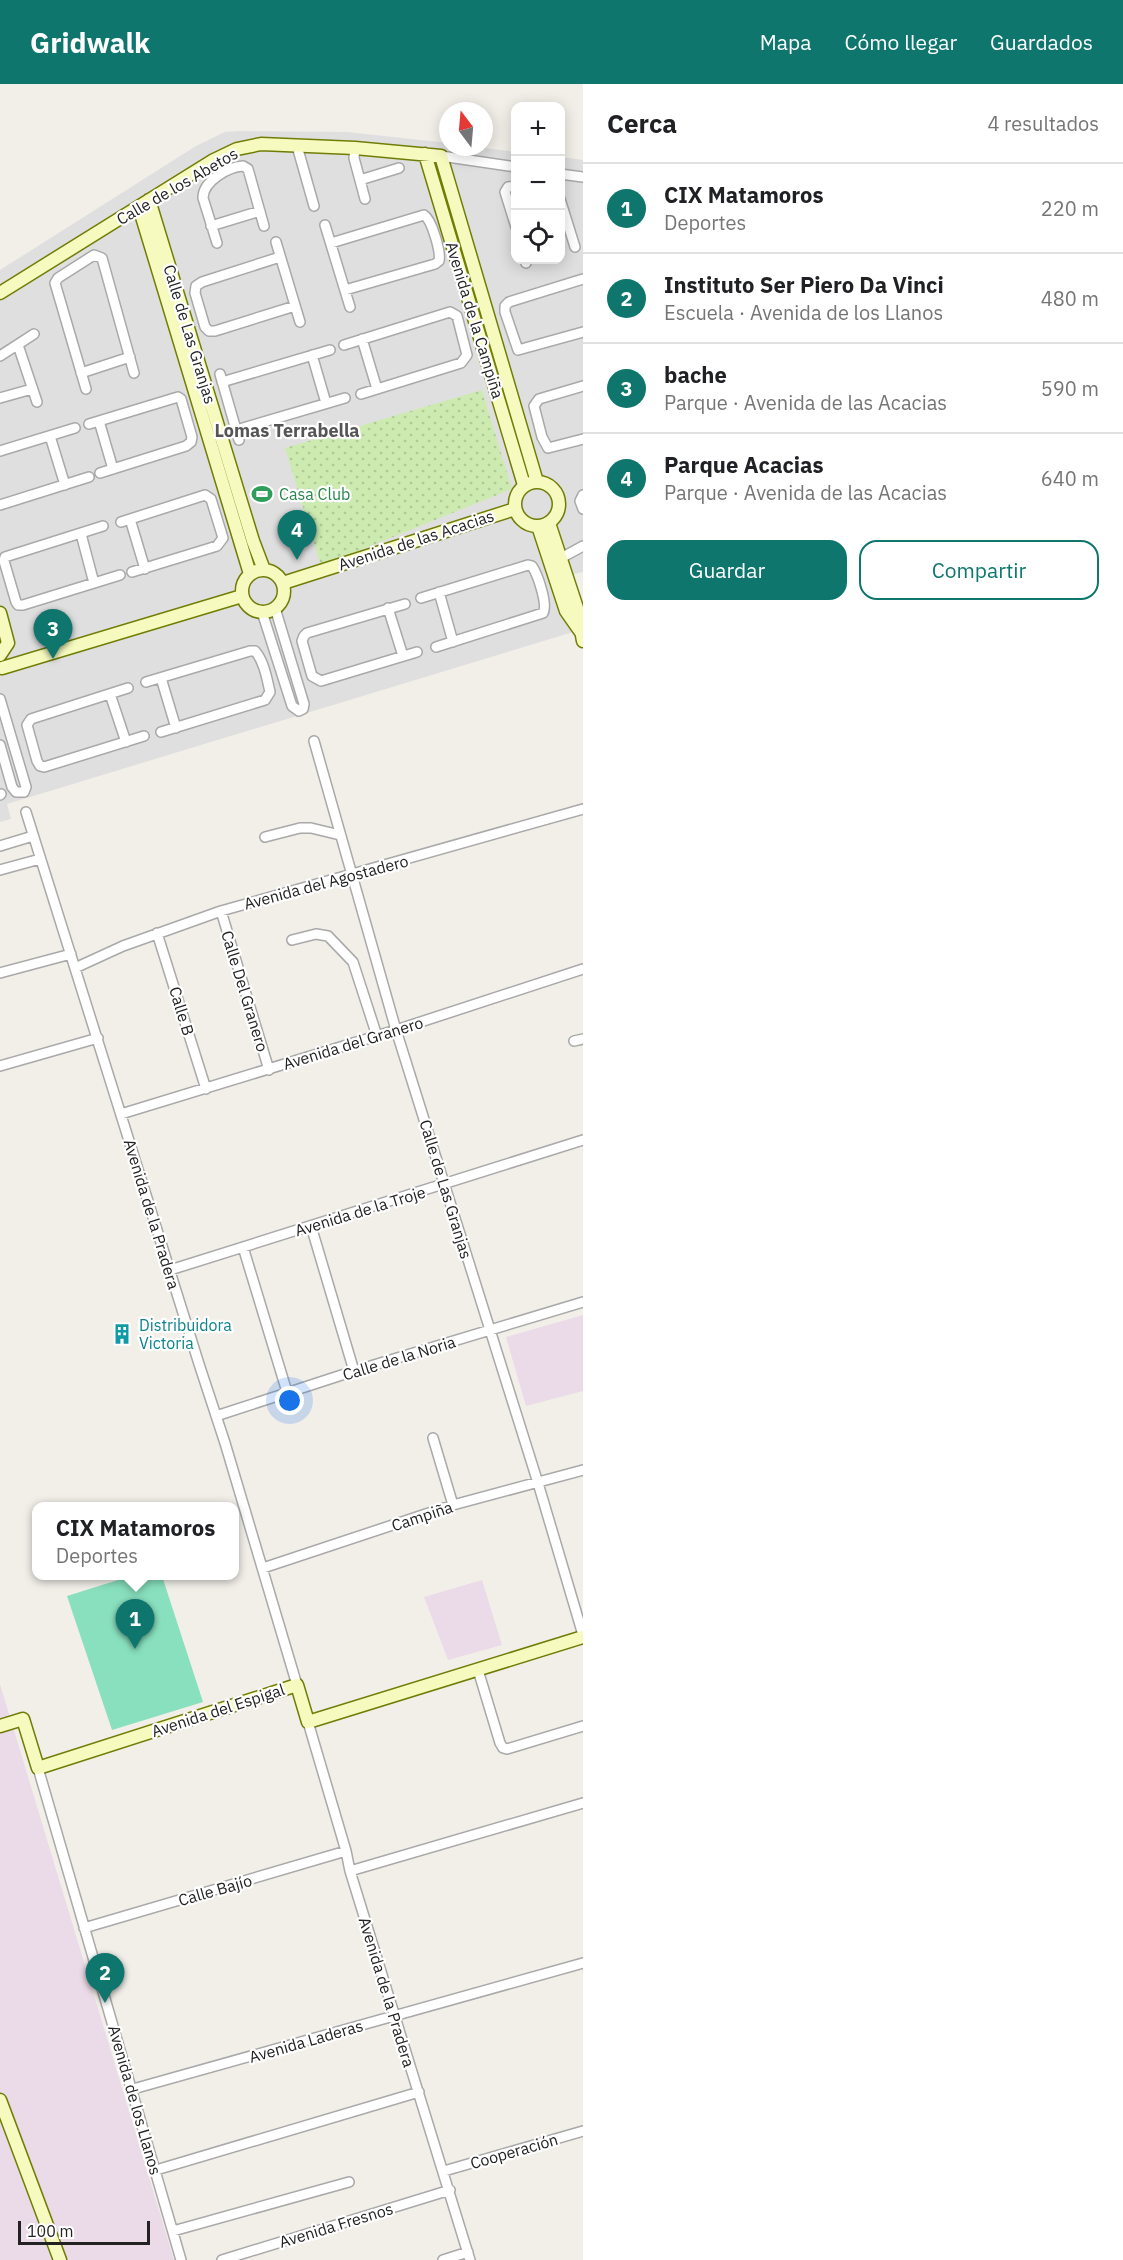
<!DOCTYPE html>
<html lang="es">
<head>
<meta charset="utf-8">
<style>
  :root { --surface:#fff; --page:#f6f6f6; --text:#202124; --muted:#757577; --line:#e0e0e0; --accent:#0f766e }
  body { margin:0; font-family:"IBM Plex Sans",sans-serif; background:var(--page); color:var(--text) }
  .controls { position:absolute; right:18px; top:18px; display:grid; overflow:hidden; border-radius:12px; box-shadow:0 3px 15px #0003 }
  .controls button { width:54px; height:54px; display:grid; place-items:center; padding:0; border:0; border-bottom:2px solid var(--line); background:var(--surface); color:var(--text); font:30px sans-serif }
  .compass { position:absolute; left:439px; top:18px; width:54px; height:54px; border-radius:50%; background:var(--surface); box-shadow:0 3px 15px #0003; rotate:344deg }
  .scale { position:absolute; left:18px; bottom:15px; width:132px; box-sizing:border-box; padding-left:6px; border:3px solid #222; border-top:0; font-size:16px; line-height:21px; white-space:nowrap; color:#222; -webkit-text-stroke:4px #fff; paint-order:stroke }
  .you { position:absolute; left:290px; top:1317px; width:21px; height:21px; margin:-15px; border:4px solid #fff; border-radius:50%; background:#1a73e8; box-shadow:0 0 0 9px #1a73e833 }
  .badge { display:grid; place-items:center; width:39px; height:39px; border-radius:50%; background:var(--accent); color:#fff; font-size:20px; font-weight:700 }
  .pin { position:absolute; translate:-50% -50px; filter:drop-shadow(0 2px 3px #0008) }
  .pin::after { content:''; position:absolute; top:32px; width:21px; height:18px; background:inherit; clip-path:polygon(0 0,100% 0,50% 100%) }
  .popup { position:absolute; left:32px; top:1418px; width:207px; height:78px; box-sizing:border-box; display:grid; place-content:center; border-radius:12px; background:var(--surface); filter:drop-shadow(0 2px 4px #0005); font-size:20px; white-space:nowrap; color:var(--muted) }
  .popup b { font-size:22px; color:var(--text) }
  .popup::after { content:''; position:absolute; left:50%; top:100%; margin-left:-12px; border:12px solid transparent; border-top-color:var(--surface) }
  .list { margin:0; padding:0; list-style:none }
  h2 { display:flex; justify-content:space-between; align-items:center; height:78px; margin:0; padding:0 24px; font-size:26px }
  h2 small { font-size:20px; font-weight:400; color:var(--muted) }
  .list li { display:grid; grid-template-columns:39px 1fr auto; gap:18px; align-items:center; box-sizing:border-box; height:90px; padding:0 24px; border-top:2px solid var(--line) }
  .list b { display:block; font-size:22px; white-space:nowrap }
  .list p { margin:0; font-size:20px; white-space:nowrap; color:var(--muted) }
  .list em { font-size:20px; font-style:normal; color:var(--muted) }
  .actions { display:flex; gap:12px; padding:18px 24px }
  .actions a { flex:1; padding:14px 0; border:2px solid var(--accent); border-radius:18px; text-align:center; font-size:21px; color:var(--accent) }
  .actions .main { background:var(--accent); color:#fff }
  .icon { flex:none; width:33px; height:33px; fill:none; stroke:currentColor; stroke-width:2; stroke-linecap:round; stroke-linejoin:round }
  .map { position:relative; flex:none; width:583px; height:2176px; overflow:hidden }
  header { display:flex; align-items:center; gap:36px; box-sizing:border-box; height:84px; padding:0 30px; background:var(--accent); color:#fff }
  header strong { font-size:28px }
  nav { display:flex; gap:33px; margin-inline-start:auto; font-size:21px }
  main { display:flex }
  aside { flex:1; background:var(--surface) }
  .map>svg:first-child { display:block }
  .residential { fill:#e0dfdf }
  .industrial { fill:#ebdbe8 }
  .grass { fill:url(#grass-dots) }
  .pitch { fill:#88e0be }
  .lines { fill:none; stroke-linecap:round; stroke-linejoin:round }
  .street-casing { stroke:#a9a9a9; stroke-width:12 }
  .secondary-casing { stroke:#707d05; stroke-width:15 }
  .street { stroke:#fff; stroke-width:9 }
  .secondary { stroke:#f7fabf; stroke-width:12 }
  .labels { text-anchor:middle; stroke-width:4.5; stroke-linejoin:round; paint-order:stroke }
  .street-label { font-size:16px; fill:#222; stroke:#fff }
  .leisure-label { font-size:16px; fill:#27864d; stroke:#fff; text-anchor:start }
  .culture-label { font-size:16px; fill:#0d838f; stroke:#fff; text-anchor:start }
  .neighbourhood-label { font-size:18px; font-weight:bold; fill:#555; stroke:#fff }
</style>
</head>
<body>
<header>
<strong>Gridwalk</strong>
<nav><a>Mapa</a><a>Cómo llegar</a><a>Guardados</a></nav>
</header>
<main>
<div class="map">
<svg width="583" height="2176" viewBox="0 0 583 2176">
  <defs>
    <pattern id="grass-dots" width="8" height="8" patternUnits="userSpaceOnUse" patternTransform="scale(1.5)"><rect width="8" height="8" fill="#cdebb0"/><path d="M2 2h.1M6 6h.1" fill="none" stroke="#b0c997" stroke-width="1.8" stroke-linecap="round"/></pattern>
  </defs>
  <rect width="100%" height="100%" fill="#f2efe9"/>
  <!-- residential -->
  <path class="residential" d="M239,47l108,1 101,11v4h29l38,5 1,108h44l1,-103 22,3v412l-13,3 13,54 -576,175 4,15 -11,3v-552l196,-124 29,-14z"/>
  <!-- industrial -->
  <path class="industrial" d="M583,1231v76l-57,15 -20,-69z
    M482,1496l20,65 -54,15 -24,-63z
    M0,1600l174,576h-174z"/>
  <!-- grass -->
  <path class="grass" d="M482,306l30,99 -191,77 -36,-118z"/>
  <!-- pitch -->
  <path class="pitch" d="M131,1492h31l41,126 -91,28 -45,-134z"/>
  <g class="lines">
    <!-- street casing -->
    <g class="street-casing">
      <path id="street" d="M297,62l17,60
        M355,64l-1,10 11,41
        M441,72l75,11
        M560,90l23,3
        M360,96l39,-12
        M516,102l-8,1 -3,5 11,35
        M560,115l15,48
        M325,141l25,82
        M211,142l49,-15
        M276,158l24,80
        M217,159l-14,-45c0,-17 25,-31 40,-32l5,3 16,57
        M331,159l93,-28c8,5 17,37 15,46l-4,3 -90,26
        M280,173l-78,25 -6,4 -1,7 10,34 4,4h6l80,-25
        M525,176l1,3
        M583,195l-74,23 -4,4v6l13,38 65,-18
        M362,255l15,50
        M18,261l19,57
        M344,261l106,-33 7,4 10,39 -6,8 -100,31
        M312,271l14,48
        M0,272l34,-22
        M81,289l49,-16
        M220,290l19,66
        M222,298l108,-32
        M583,302l-44,13 -5,7 8,31 6,11 35,-9
        M86,305l-31,-106 3,-5 36,-23 8,3 32,115
        M0,314l32,-9
        M99,337l14,48
        M89,340l89,-27 3,2 11,38 -1,5 -5,4 -86,27
        M236,346l109,-32
        M50,352l15,49
        M0,367l75,-23
        M583,411l-3,6 3,8
        M0,421l89,-28
        M130,435l15,50
        M121,438l84,-27 6,4 12,39 -6,8 -85,26
        M103,442l-98,31 -1,4 12,41 2,3h5l97,-30
        M81,450l13,49
        M561,474l22,-12
        M439,508l14,50
        M421,514l107,-33 4,1c6,9 16,39 11,47l-107,34
        M405,520l-98,29 -3,3 -2,5 10,35 9,5 96,-29
        M388,524l15,48
        M262,528l30,94 7,5 4,-2 1,-5 -29,-96
        M161,594l15,50
        M146,598l104,-31h5c9,10 12,28 15,41l-5,8 -104,32
        M128,604l-97,31 -4,6 10,36 3,5 4,1 100,-31
        M110,610l16,48
        M0,615l26,88 -2,5h-8l-4,-5 -12,-42
        M314,657l82,289 142,453 45,152
        M0,711l1,-1
        M26,728l173,552 26,79 72,242
        M265,753l35,-9h11l29,7
        M0,762l33,-10
        M0,786l40,-11
        M221,827l48,159
        M157,849l49,156
        M292,856l24,-6 12,2 25,26 24,74
        M75,884l48,-22 98,-35 362,-102
        M0,889l71,-19
        M574,957l9,-2
        M0,982l98,-28
        M121,1030l275,-84 187,-61
        M311,1142l43,145
        M243,1163l44,145
        M170,1186l413,-130
        M216,1332l138,-45 229,-69
        M433,1354l20,67
        M263,1484l190,-63 130,-35
        M478,1586l22,73 3,5 4,1 76,-23
        M308,1638l38,129 4,20 120,389
        M38,1684l143,492
        M350,1787l233,-68
        M84,1844l262,-77
        M133,2005l450,-126
        M156,2086l263,-78
        M444,2087l139,-40
        M173,2147l176,-49
        M222,2176l228,-70
        M443,2176l25,-8"/>
    </g>
    <!-- secondary casing -->
    <g class="secondary-casing">
      <path id="secondary" d="M425,70l99,331
        M149,116l104,341 11,29
        M139,123l111,367
        M0,209l212,-132 25,-12 24,-5 94,4 86,8 96,326
        M515 420a22 22 0 1 1 44 0a22 22 0 1 1-44 0Z
        M549,439l28,85 6,33
        M538,442l28,85 14,20
        M242 507a21 21 0 1 1 42 0a21 21 0 1 1-42 0Z
        M283,499l232,-74
        M0,529l8,30 -8,12
        M2,584l240,-72
        M0,1642l23,-7 15,49 259,-83 11,37 275,-85
        M0,2016l60,160"/>
    </g>
    <!-- street -->
    <use href="#street" class="street"/>
    <!-- secondary -->
    <use href="#secondary" class="secondary"/>
  </g>
  <!-- icons -->
  <defs>
    <g id="stadium-bare" transform="scale(1.62)"><path d="M0-5a6.5 5 0 1 0 0 10a6.5 5 0 1 0 0-10ZM-3.5-1.8h7v3.6h-7Z" fill="#2e9e5b" stroke="#fff" stroke-width="2.5" paint-order="stroke"/></g>
    <g id="building-bare" transform="scale(1.62)"><path d="M-4-6H4V6H1V3H-1V6H-4ZM-2.5-4.3h1.7v1.8h-1.7ZM.8-4.3h1.7v1.8H.8ZM-2.5-1h1.7V.8h-1.7ZM.8-1h1.7V.8H.8Z" fill="#0f9aa8" stroke="#fff" stroke-width="2.5" paint-order="stroke"/></g>
  </defs>
  <g fill-rule="evenodd">
    <use href="#stadium-bare" x="262" y="410"/>
    <use href="#building-bare" x="122" y="1250"/>
  </g>
  <g class="labels">
    <!-- street labels -->
    <g class="street-label">
      <text transform="translate(177 102) rotate(-30)" y="6">Calle de los Abetos</text>
      <text transform="translate(475 236) rotate(73)" y="6">Avenida de la Campiña</text>
      <text transform="translate(190 250) rotate(73)" y="6">Calle de Las Granjas</text>
      <text transform="translate(416 456) rotate(-18)" y="6">Avenida de las Acacias</text>
      <text transform="translate(326 798) rotate(-15)" y="6">Avenida del Agostadero</text>
      <text transform="translate(245 907) rotate(73)" y="6">Calle Del Granero</text>
      <text transform="translate(182 927) rotate(73)" y="6">Calle B</text>
      <text transform="translate(353 959) rotate(-17)" y="6">Avenida del Granero</text>
      <text transform="translate(446 1105) rotate(73)" y="6">Calle de Las Granjas</text>
      <text transform="translate(360 1127) rotate(-17)" y="6">Avenida de la Troje</text>
      <text transform="translate(152 1130) rotate(73)" y="6">Avenida de la Pradera</text>
      <text transform="translate(399 1274) rotate(-17)" y="6">Calle de la Noria</text>
      <text transform="translate(422 1432) rotate(-18)" y="6">Campiña</text>
      <text transform="translate(218 1626) rotate(-18)" y="6">Avenida del Espigal</text>
      <text transform="translate(215 1806) rotate(-16)" y="6">Calle Bajío</text>
      <text transform="translate(387 1908) rotate(73)" y="6">Avenida de la Pradera</text>
      <text transform="translate(306 1957) rotate(-16)" y="6">Avenida Laderas</text>
      <text transform="translate(135 2016) rotate(74)" y="6">Avenida de los Llanos</text>
      <text transform="translate(514 2067) rotate(-16)" y="6">Cooperación</text>
      <text transform="translate(336 2141) rotate(-17)" y="6">Avenida Fresnos</text>
    </g>
    <!-- leisure labels -->
    <g class="leisure-label">
      <text x="279" y="416">Casa Club</text>
    </g>
    <!-- culture labels -->
    <g class="culture-label">
      <text x="139" y="1247">Distribuidora<tspan x="139" dy="18">Victoria</tspan></text>
    </g>
    <!-- neighbourhood labels -->
    <g class="neighbourhood-label">
      <text x="287" y="353">Lomas Terrabella</text>
    </g>
  </g>
</svg>
<div class="controls">
<button>+</button>
<button>−</button>
<button><svg class="icon" aria-label="locate" viewBox="0 0 24 24"><circle cx="12" cy="12" r="6"/><path d="M12 2v4M12 18v4M2 12h4M18 12h4"/></svg></button>
</div>
<svg class="compass" viewBox="-18 -18 36 36"><path d="M0-13l5 13h-10z" fill="#e53935"/><path d="M0 13l5-13h-10z" fill="#757577"/></svg>
<div class="scale">100 m</div>
<div class="you"></div>
<div class="pin badge" style="left:135px;top:1565px">1</div>
<div class="popup"><b>CIX Matamoros</b>Deportes</div>
<div class="pin badge" style="left:105px;top:1919px">2</div>
<div class="pin badge" style="left:53px;top:575px">3</div>
<div class="pin badge" style="left:297px;top:476px">4</div>
</div>
<aside>
<h2>Cerca<small>4 resultados</small></h2>
<ul class="list">
<li><span class="badge">1</span><div><b>CIX Matamoros</b><p>Deportes</p></div><em>220 m</em></li>
<li><span class="badge">2</span><div><b>Instituto Ser Piero Da Vinci</b><p>Escuela · Avenida de los Llanos</p></div><em>480 m</em></li>
<li><span class="badge">3</span><div><b>bache</b><p>Parque · Avenida de las Acacias</p></div><em>590 m</em></li>
<li><span class="badge">4</span><div><b>Parque Acacias</b><p>Parque · Avenida de las Acacias</p></div><em>640 m</em></li>
</ul>
<div class="actions"><a class="main">Guardar</a><a>Compartir</a></div>
</aside>
</main>
</body>
</html>
